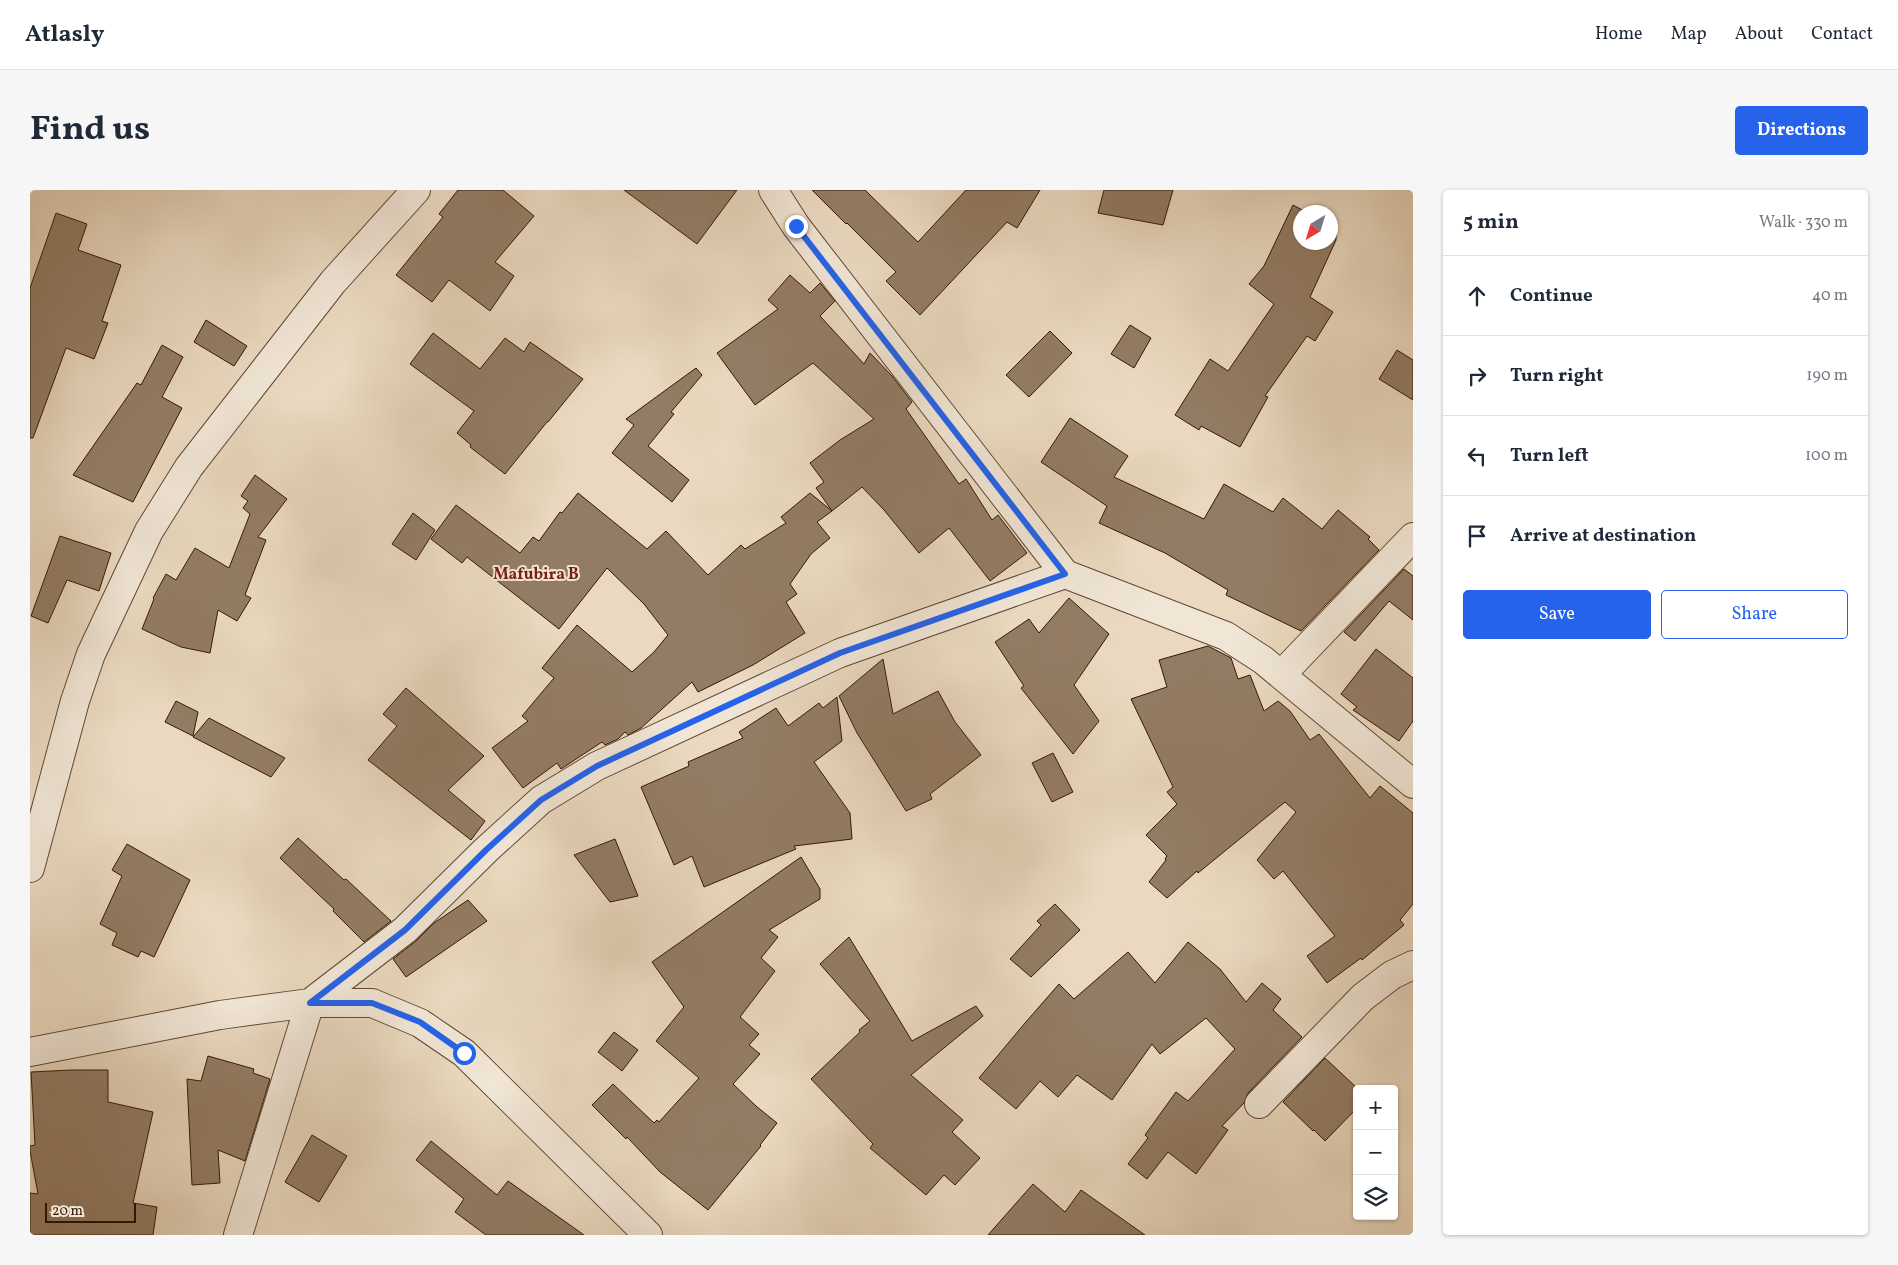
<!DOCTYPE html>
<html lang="en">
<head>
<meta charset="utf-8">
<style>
  :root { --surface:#fff; --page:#f6f6f7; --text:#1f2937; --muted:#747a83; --line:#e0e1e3; --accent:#2563eb }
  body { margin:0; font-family:Vollkorn,serif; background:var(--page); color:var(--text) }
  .controls { position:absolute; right:15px; bottom:15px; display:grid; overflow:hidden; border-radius:5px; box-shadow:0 1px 4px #0004 }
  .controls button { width:45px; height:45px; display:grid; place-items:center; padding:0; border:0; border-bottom:1px solid var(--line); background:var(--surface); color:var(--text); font:25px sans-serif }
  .compass { position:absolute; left:1263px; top:15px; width:45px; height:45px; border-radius:50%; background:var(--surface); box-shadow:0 1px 4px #0004; rotate:218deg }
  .scale { position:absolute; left:15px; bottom:12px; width:91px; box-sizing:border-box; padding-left:5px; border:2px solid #351802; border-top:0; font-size:14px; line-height:18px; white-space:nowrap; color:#351802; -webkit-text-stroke:4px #f1e6d6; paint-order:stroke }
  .stop { position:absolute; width:15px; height:15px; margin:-11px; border:4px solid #2563eb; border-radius:50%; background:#fff }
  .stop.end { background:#2563eb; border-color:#fff; box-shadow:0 1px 5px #0008 }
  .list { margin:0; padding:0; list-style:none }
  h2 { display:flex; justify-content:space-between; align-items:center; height:65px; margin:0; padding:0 20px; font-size:21px }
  h2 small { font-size:16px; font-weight:400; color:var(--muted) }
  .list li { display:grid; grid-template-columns:32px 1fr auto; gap:15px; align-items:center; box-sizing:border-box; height:80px; padding:0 20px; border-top:1px solid var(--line) }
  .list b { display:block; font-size:19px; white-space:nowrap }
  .list em { font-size:16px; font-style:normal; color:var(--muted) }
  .actions { display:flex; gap:10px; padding:15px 20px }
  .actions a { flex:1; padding:11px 0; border:1px solid var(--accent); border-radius:5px; text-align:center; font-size:18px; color:var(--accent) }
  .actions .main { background:var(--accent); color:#fff }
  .icon { flex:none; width:28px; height:28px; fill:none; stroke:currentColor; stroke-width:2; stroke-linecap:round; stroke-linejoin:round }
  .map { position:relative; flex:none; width:1383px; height:1045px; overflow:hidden; border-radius:5px }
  header { display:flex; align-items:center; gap:30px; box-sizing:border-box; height:70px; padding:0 25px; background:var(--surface); border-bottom:1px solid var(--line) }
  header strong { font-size:24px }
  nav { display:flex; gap:28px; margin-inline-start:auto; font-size:18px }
  .intro { display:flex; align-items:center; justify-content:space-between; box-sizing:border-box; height:120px; padding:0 30px }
  h1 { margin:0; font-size:35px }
  .button { padding:12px 22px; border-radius:5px; background:var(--accent); color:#fff; font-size:18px; font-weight:700 }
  main { display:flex; gap:30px; padding:0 30px }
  aside { flex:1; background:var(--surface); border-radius:5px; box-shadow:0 1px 4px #0004 }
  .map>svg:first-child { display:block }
  .building { fill:#937c65; stroke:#351802 }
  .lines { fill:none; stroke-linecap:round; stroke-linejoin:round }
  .minor-casing { stroke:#624832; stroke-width:30 }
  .minor { stroke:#f1e6d6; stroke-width:28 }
  .route { stroke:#2563eb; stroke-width:6 }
  .labels { text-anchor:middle; stroke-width:4; stroke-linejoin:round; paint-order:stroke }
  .quarter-label { font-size:16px; font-weight:bold; fill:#7a1f14; stroke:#f1e6d6 }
</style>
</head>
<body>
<header>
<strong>Atlasly</strong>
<nav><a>Home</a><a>Map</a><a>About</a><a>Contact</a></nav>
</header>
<div class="intro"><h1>Find us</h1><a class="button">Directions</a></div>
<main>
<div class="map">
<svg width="1383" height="1045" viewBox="0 0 1383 1045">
  <rect width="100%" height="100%" fill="#ead9c0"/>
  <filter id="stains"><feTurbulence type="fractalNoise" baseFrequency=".004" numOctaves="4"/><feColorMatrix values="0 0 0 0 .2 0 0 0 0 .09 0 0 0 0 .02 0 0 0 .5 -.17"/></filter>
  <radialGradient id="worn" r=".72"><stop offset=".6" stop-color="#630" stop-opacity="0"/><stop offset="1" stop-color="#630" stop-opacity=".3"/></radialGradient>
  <!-- building -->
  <path class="building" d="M428,0h45l31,26 -39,46 19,14 -24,35 -41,-31 -17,22 -36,-27 47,-58 -4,-3z
    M594,0h113l-40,54z
    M782,0h53l53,52 48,-52h74l-23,38 -10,-6 -87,93 -34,-34 10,-9 -49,-49 -1,1z
    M1074,0h69l-10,35 -65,-12z
    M1263,15l13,7h-6v30h30v-14l6,3v9l-26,57 23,15 -18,29 -8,-5 -42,60 3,1 -28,50 -39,-21 -2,4 -24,-15 35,-56 18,12 46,-67 -25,-20 15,-18z
    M26,23l31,11 -9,26 43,15 -19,56 6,2 -14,36 -28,-11 -33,90h-3v-150z
    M760,85l20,18 10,-10 15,18 -15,15 44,48 6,-11 22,23 20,26 -6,7 53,75 7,-5 26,41 6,-5 29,38 -37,28 -41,-53 -30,25 -35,-43 -22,-23 -30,24 -16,-23 8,-6 -14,-19 30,-23 34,-21 -61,-56 -58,42 -38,-52 61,-44 -10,-9z
    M176,130l41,26 -13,20 -40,-24z
    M1100,135l21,13 -17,30 -23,-14z
    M1020,141l22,22 -43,44 -23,-22z
    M403,143l47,36 25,-31 19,14 6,-10 53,37 -35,43h-1l-42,52 -35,-27 1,-2 -14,-12 17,-22 -64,-47z
    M132,155l21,12 -21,40 20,11 -49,94 -60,-27 64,-92 4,2z
    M1367,160l16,10v40l-34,-21z
    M666,178l6,7 -31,37 3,2 -26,32 41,34 -17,22 -60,-49 22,-28 -8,-6z
    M1040,228l58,38 -14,21 90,42 20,-35 49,28 10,-14 39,31 16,-19 32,27 -2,2 11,11 -78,81 -75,-36 2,-5 -63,-37 -66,-30 8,-17 -66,-44z
    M225,285l32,24 -29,38 8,3 -21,55 6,3 -14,23 -19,-11 -8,43 -29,-6 -39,-18 12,-30 -1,-1 13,-24 10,6 19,-32 34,20 21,-54 -7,-6 5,-7 -7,-5z
    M548,303l69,56 19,-18 42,44 33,-30 4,4 41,-26 -5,-6 29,-24 22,18 -15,11 13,16 -19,16 -21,30 7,10 -11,8 19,31 -52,32 -55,27 -6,-10 -51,46 -13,7 -3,-3 -7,7 -13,6 -3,-3 -41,27 -4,-6 -34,25 -31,-40 36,-27 -6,-5 32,-38 -12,-10 35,-43 55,47 22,-20 14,-17 -24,-31 -37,-36 -48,61 -92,-72 -5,6 -31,-24 25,-34 64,48 13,-16 6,4 21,-29 2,1z
    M383,323l22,17 -19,30 -24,-16z
    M30,346l51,17 -12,38 -32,-11 -19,43 -17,-7z
    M1374,379l9,7v44l-24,-19 -34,40 -11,-9z
    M1039,408l40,36 -35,51 25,36 -26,33 -52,-66 3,-2 -29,-44 34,-23 10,14z
    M1178,456l23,12 7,21 12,-4 14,36 14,-10 12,10 20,29 9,-6 51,64 10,-12 33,27v91l-13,16 4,5 -42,35 -1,-2 -34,25 -20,-27 28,-20 -52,-65 -9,8 -17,-19 39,-48 -11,-10 -87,71 -1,-2 -30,27 -18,-16 17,-22 -1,-1 2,-3 -21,-21 31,-31 -10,-12 6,-5 -42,-88 36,-12 -8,-27z
    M1346,459l37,29v43l-14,20 -46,-31 4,-3 -16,-13z
    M853,469l10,55 45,-23 17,31 26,33 -51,39 2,5 -26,12 -49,-78 -18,-37z
    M376,498l78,68 -36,34 37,31 -14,19 -103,-80 29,-34 -14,-12z
    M807,507l5,44 -28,21 36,51 2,26 -58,7 2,3 -92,38 -12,-31 -18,9 -33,-78 48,-21 -1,-4 55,-24 -4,-6 37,-24 12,18 31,-23 4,5z
    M146,511l22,11 -5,24 -28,-14z
    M179,528l76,40 -14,19 -78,-40z
    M1023,563l20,39 -21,10 -20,-39z
    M268,648l46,42 2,-1 45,42 -27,21 -31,-31 1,-2 -54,-51z
    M585,649l23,57 -28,6 -36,-47z
    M97,654l63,36 -36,77 -13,-6 -3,6 -26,-12 5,-12 -17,-9 22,-48 -10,-6z
    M771,667l19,32v10l-51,31 9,7 -17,21 14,13 -35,46 19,17 -10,11 11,9 -27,30 23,22 21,17 -17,22 1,1 -53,64 -48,-38 -33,-35 -1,2 -34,-34 21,-21 41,39 3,-3 2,2 40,-44 -43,-37 28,-34 -32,-45z
    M438,710l19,21 -81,56 -13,-18 23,-18 18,-18z
    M1025,714l25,26 -49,47 -21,-18 31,-34 -4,-4z
    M819,747l63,104 64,-35 7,10 -72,59 52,45 -11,12 28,26 -25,27 -11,-10 -18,20 -56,-47 3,-4 -62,-65 49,-47 -1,-2 11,-9 -50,-57z
    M1158,752l32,27 26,33 16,-19 19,16 -8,11 29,27 -54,56 -4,10 -22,23 6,4 -32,44 -28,-22 -21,27 -19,-15 20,-26 -3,-3 31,-43 12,9 47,-52 -29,-31 -46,36 -8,-10 -40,56 -35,-25 -19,22 -18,-16 -24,28 -37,-31 46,-55 34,-39 15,15 54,-47 27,31z
    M584,842l24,18 -16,21 -24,-19z
    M178,866l46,13 -1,4 17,6 -25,82 -27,-11 2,33 -28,2 -5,-106 14,2z
    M1295,868l32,30v20l-32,33 -11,-11 -1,1 -30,-29z
    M41,880h37v32l45,10 -20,91 24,4 -4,28h-123v-42l8,1 -8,-43v-5l5,-1 -4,-73z
    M282,945l35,21 -28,46 -34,-20z
    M401,951l66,54 11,-14 76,54h-98l-31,-23 9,-13 -48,-39z
    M1003,994l32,28 16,-22 64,45h-157z"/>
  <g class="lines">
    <!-- minor casing -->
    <g class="minor-casing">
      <path id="minor" d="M743,0l23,36 269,348 161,62 37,24 150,124
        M1251,485l132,-138
        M0,678l45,-167 16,-47 58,-123 40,-64 144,-185 83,-92
        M0,862l190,-37 90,-12h62l48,20 44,30 184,182
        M1229,914l104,-107 29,-22 21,-10
        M208,1045l72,-232 95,-73 81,-80 55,-50 56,-34 243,-113 225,-79"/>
    </g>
    <!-- minor -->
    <use href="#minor" class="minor"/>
  </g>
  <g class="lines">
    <!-- route -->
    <path class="route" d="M434,863l-44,-31 -48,-19h-62l95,-73 81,-80 55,-50 56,-34 243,-113 225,-79 -269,-348"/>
  </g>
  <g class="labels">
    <!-- quarter labels -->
    <g class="quarter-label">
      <text x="506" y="389">Mafubira B</text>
    </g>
  </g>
  <rect width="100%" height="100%" filter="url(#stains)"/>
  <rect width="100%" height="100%" fill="url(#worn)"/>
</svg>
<div class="controls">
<button>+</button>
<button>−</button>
<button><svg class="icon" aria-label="layers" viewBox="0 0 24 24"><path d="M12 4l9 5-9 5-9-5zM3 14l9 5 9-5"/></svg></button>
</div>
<svg class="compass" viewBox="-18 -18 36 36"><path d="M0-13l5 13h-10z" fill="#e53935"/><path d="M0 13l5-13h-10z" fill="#747a83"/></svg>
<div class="scale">20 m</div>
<div class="stop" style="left:434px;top:863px"></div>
<div class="stop end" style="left:766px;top:36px"></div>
</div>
<aside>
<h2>5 min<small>Walk · 330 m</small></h2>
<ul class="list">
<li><svg class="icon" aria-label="ahead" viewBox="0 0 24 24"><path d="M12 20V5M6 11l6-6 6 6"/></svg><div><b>Continue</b></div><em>40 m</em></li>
<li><svg class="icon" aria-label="right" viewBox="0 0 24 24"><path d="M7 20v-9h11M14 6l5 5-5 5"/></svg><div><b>Turn right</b></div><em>190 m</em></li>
<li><svg class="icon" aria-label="left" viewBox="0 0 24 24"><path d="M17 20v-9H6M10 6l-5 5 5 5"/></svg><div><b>Turn left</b></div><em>100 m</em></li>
<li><svg class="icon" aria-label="arrive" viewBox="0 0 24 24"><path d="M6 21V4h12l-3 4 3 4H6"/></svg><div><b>Arrive at destination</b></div></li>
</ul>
<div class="actions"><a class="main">Save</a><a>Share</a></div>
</aside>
</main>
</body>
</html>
